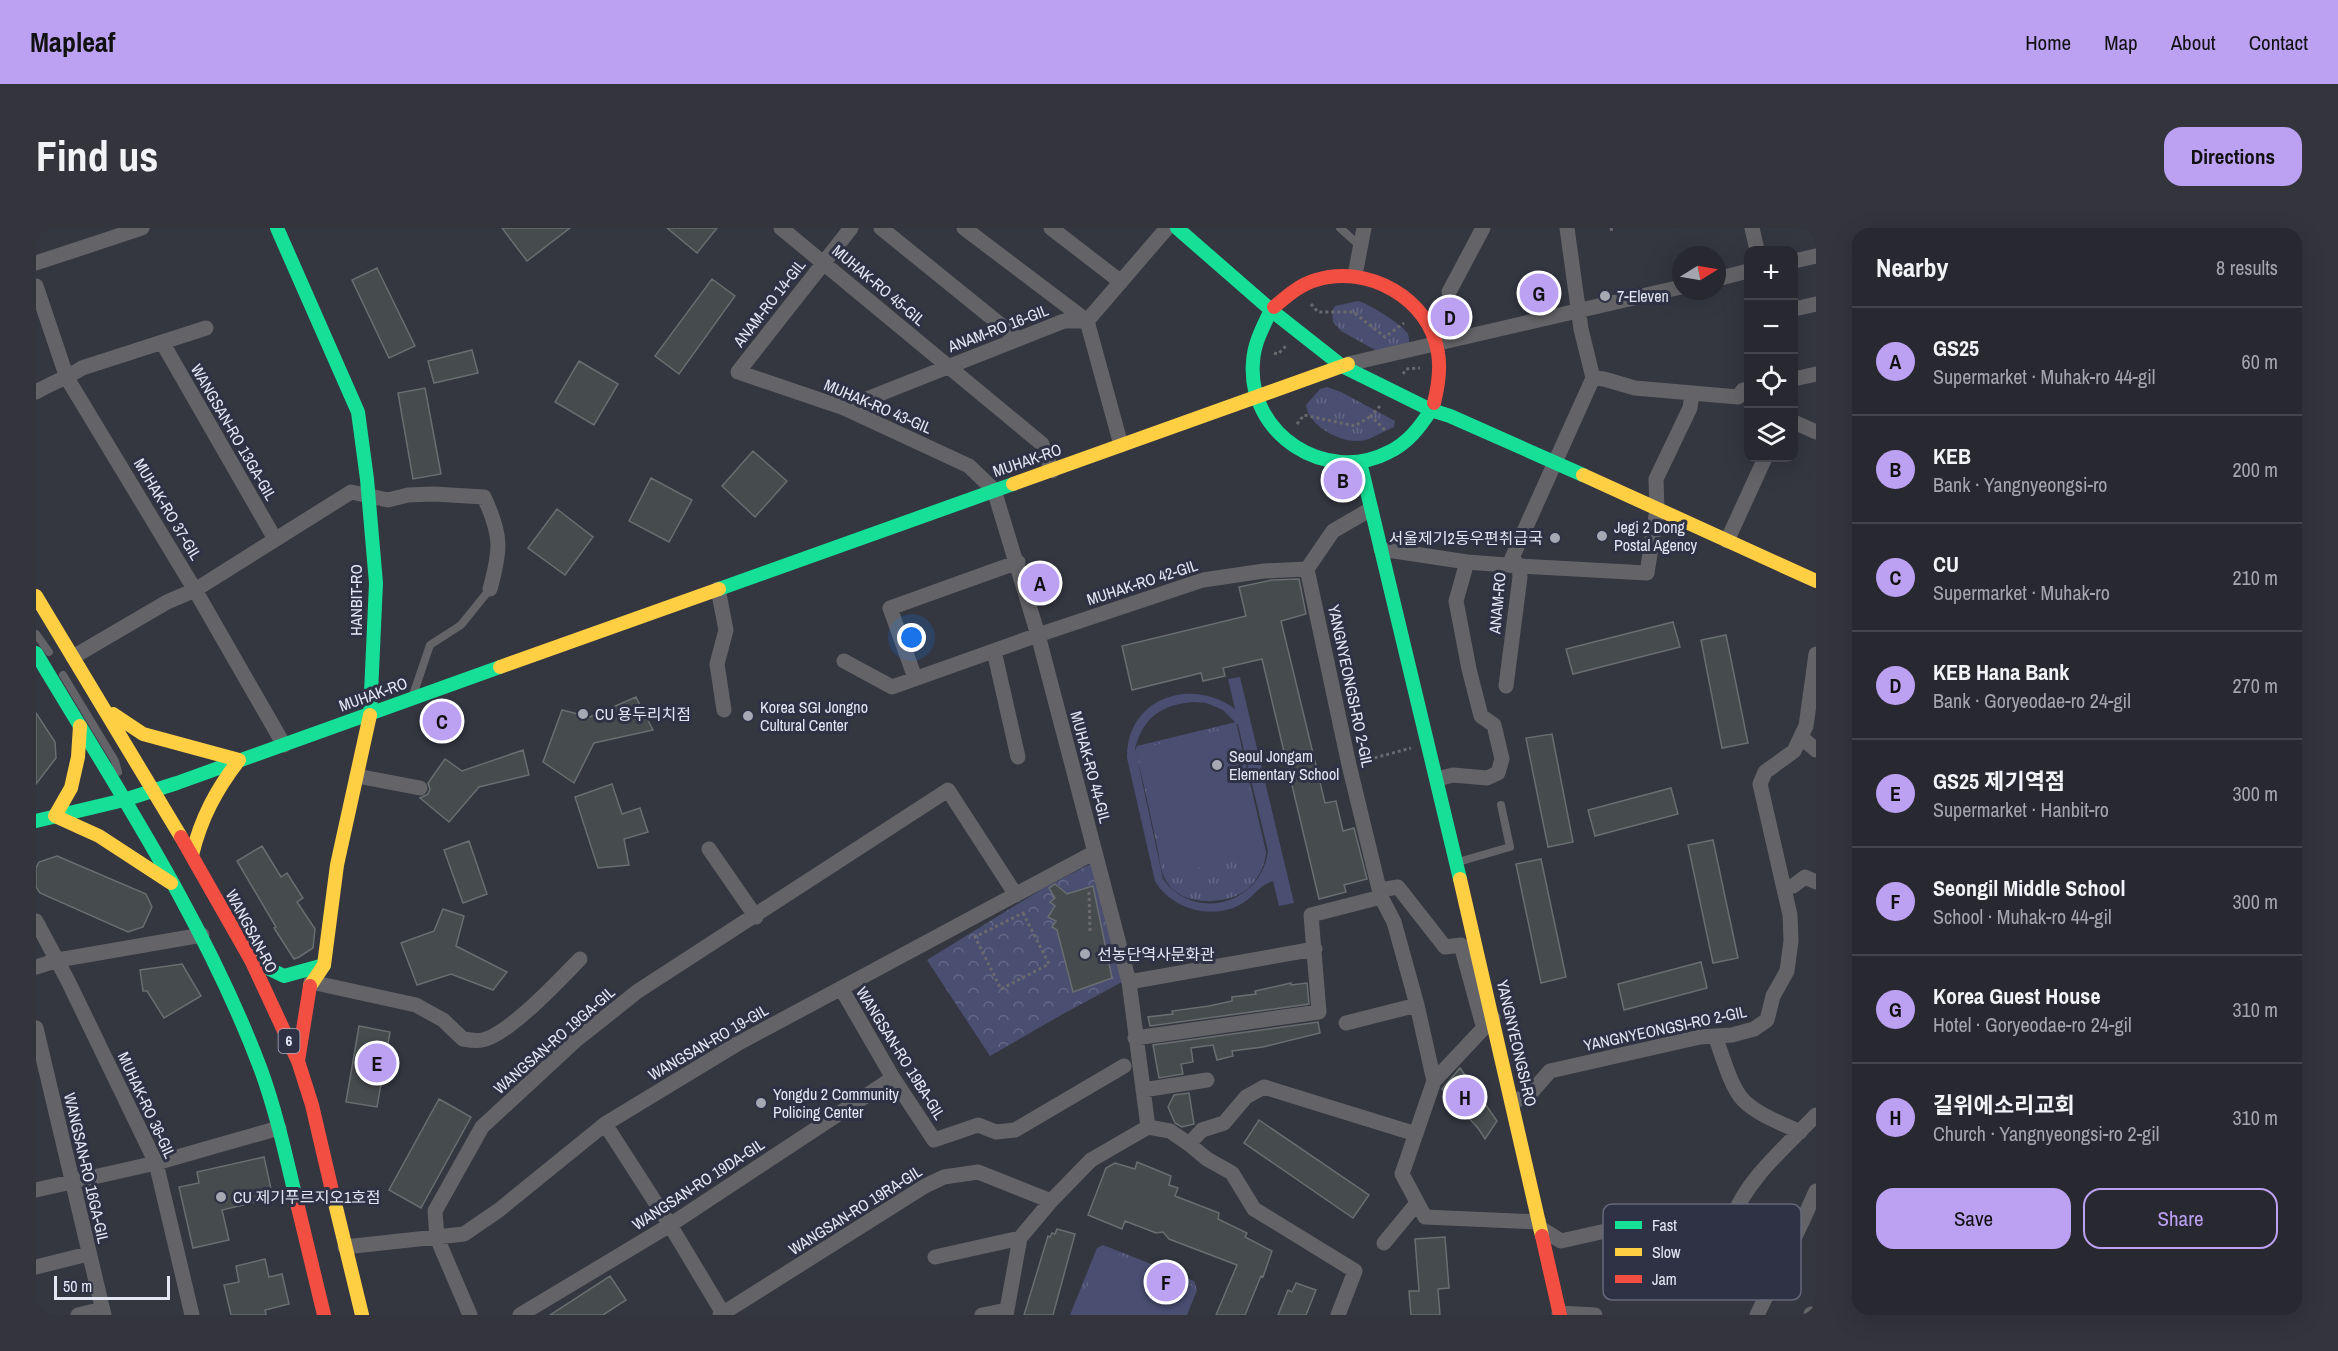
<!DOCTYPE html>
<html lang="en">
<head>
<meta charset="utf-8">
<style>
  :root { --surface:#272830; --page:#33343c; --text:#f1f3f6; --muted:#a4a6ab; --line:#43444c; --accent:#bca0f2 }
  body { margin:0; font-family:"Archivo Narrow","Noto Sans KR",sans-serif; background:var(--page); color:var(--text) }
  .controls { position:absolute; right:18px; top:18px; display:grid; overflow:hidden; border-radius:12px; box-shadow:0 6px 24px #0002 }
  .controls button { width:54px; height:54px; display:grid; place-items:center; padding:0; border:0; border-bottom:2px solid var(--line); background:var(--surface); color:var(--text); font:30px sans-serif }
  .compass { position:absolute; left:1636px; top:18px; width:54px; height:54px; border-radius:50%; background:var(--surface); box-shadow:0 6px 24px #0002; rotate:79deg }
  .scale { position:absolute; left:18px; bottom:15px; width:116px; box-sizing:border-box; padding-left:6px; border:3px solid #e4e6f3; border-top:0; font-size:16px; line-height:21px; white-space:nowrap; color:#e4e6f3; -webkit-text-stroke:4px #2f3245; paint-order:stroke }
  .you { position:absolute; left:876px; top:410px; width:21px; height:21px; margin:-15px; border:4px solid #fff; border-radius:50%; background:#1a73e8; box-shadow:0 0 0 9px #1a73e833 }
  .badge { display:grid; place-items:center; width:39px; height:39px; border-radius:50%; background:var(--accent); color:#111; font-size:20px; font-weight:700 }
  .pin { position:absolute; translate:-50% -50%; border:3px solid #fff; box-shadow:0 2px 6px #0006 }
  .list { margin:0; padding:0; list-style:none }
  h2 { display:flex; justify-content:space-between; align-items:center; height:78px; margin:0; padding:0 24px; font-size:26px }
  h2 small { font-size:20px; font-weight:400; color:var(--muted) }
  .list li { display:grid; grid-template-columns:39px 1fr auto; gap:18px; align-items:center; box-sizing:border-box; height:108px; padding:0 24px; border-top:2px solid var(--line) }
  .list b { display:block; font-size:22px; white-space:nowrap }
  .list p { margin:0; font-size:20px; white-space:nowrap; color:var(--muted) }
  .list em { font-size:20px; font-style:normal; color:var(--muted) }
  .actions { display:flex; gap:12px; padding:18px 24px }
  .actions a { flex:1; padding:14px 0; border:2px solid var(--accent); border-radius:18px; text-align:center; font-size:21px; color:var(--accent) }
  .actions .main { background:var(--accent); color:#111 }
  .icon { flex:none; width:33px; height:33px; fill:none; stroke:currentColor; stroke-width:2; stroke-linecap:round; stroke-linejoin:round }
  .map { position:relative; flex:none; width:1780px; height:1087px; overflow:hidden; border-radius:18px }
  header { display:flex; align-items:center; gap:36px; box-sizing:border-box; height:84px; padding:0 30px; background:var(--accent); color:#111 }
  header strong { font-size:28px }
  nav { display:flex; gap:33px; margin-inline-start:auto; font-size:21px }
  .intro { display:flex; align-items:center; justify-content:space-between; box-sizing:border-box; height:144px; padding:0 36px }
  h1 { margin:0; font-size:42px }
  .button { padding:15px 27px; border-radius:18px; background:var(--accent); color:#111; font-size:21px; font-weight:700 }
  main { display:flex; gap:36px; padding:0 36px }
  aside { flex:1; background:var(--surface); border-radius:18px; box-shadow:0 6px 24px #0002 }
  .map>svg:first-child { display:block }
  .grass { fill:url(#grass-tufts) }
  .park { fill:url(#park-crowns) }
  .garden { fill:#4a4e71; fill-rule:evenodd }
  .building { fill:#464b4d; stroke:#696e70; stroke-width:1.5 }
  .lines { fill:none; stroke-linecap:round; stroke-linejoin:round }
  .path { stroke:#69696e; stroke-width:3; stroke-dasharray:3 3; stroke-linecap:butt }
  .lane { stroke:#646468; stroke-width:8 }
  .street { stroke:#646468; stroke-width:15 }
  .fast { stroke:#16e098; stroke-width:14 }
  .slow { stroke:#ffcf43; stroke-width:14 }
  .jam { stroke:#f24e42; stroke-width:14 }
  .poi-dot { fill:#a6a8b4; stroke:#2f3245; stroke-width:2 }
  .labels { text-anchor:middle; stroke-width:6; stroke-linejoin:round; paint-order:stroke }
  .shield { fill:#2f3245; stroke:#aeb0bf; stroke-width:1.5 }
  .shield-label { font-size:15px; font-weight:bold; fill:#e4e6f3 }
  .street-label { font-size:16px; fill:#e4e6f3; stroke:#2f3245 }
  .poi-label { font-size:16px; fill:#e4e6f3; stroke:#2f3245; text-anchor:start }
  .key { fill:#2f3245; stroke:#656879; stroke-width:1.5 }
  .key-label { font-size:16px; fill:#e4e6f3 }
</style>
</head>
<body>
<header>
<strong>Mapleaf</strong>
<nav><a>Home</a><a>Map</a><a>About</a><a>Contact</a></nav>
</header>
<div class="intro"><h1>Find us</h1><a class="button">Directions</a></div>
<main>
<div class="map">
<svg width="1780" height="1087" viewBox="0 0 1780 1087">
  <defs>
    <pattern id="grass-tufts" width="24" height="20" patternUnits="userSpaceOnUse" patternTransform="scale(1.5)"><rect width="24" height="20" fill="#4a4e71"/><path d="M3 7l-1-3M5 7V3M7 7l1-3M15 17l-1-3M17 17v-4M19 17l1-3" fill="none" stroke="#646886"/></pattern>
    <pattern id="park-crowns" width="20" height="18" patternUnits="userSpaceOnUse" patternTransform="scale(1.5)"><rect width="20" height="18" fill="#4a4e71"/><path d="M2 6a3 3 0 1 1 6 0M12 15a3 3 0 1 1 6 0" fill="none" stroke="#646886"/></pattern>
  </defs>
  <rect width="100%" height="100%" fill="#343640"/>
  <!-- grass -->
  <path class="grass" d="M1322,73c11,3 44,23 50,33 1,3 1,7 1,10l-32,7 -36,-20 -8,-9 -1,-11 3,-5z
    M1291,159l14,5 54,29 -1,6c-11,4 -24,14 -36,14 -19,1 -50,-16 -52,-36l14,-16z
    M1200,494l30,130c-1,18 -14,39 -33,45 -23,8 -57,6 -69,-20 -4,-9 -5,-22 -7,-31 -7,-32 -13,-64 -22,-95l2,-5z
    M1067,1017l91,36 3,9 -10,25h-117l27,-67z"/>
  <!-- park -->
  <path class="park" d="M1056,635l30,119 -59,32 -73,42 -63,-96 115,-71z"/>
  <!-- garden -->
  <path class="garden" d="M1204,449l54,226 -15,3 -6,-25c-12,3 -19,15 -30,22 -29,18 -71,7 -88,-22l-28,-123c-1,-59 63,-82 108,-49l-7,-30zM1157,474l13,1 17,7 15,15 30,126c-7,53 -73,72 -105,28l-28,-131c9,-31 26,-43 58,-46z
    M1198,499l31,125 -98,23 -29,-126z
    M1068,1020l90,39 -11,28h-108z"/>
  <!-- building -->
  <path class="building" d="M466,0h68l-43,33z
    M631,0h50l-20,25z
    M341,40l38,78 -26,12 -37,-78z
    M676,51l23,17 -56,78 -24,-18z
    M436,122l6,23 -44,10 -6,-22z
    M543,133l39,23 -24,41 -39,-23z
    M389,160l16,86 -28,5 -15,-86z
    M717,223l34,30 -32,36 -33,-31z
    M615,250l41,22 -23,42 -40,-21z
    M521,281l36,28 -28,38 -37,-27z
    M1263,351l7,35 -25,7 44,182 11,-2 7,30 11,-3 13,51 -23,6 2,7 -27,7 -57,-240 -39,9 2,8 -22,5 -2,-8 -69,17 -10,-44 124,-30 -7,-29 33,-7z
    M1637,394l7,25 -107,27 -7,-25z
    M1690,407l22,108 -26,5 -21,-108z
    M600,469l17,33 -59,13 -20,40 -31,-21 19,-52 28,7z
    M0,485l19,29 1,16 -20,26z
    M1516,506l21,108 -25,5 -22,-109z
    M487,522l6,25 -50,12 -30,35 -29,-24 8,-4 2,-5 -2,-6 17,-24 17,12z
    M576,556l10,30 18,-6 8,24 -24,7 5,26 -31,3 -23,-71z
    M1635,560l7,26 -83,22 -7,-26z
    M1677,612l25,118 -25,5 -25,-118z
    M433,613l18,53 -24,9 -19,-53z
    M226,618l19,31 6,-4 16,25 -6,4 18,27 -2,19 -14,9 -5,2 -20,-31 2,-1 -39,-66z
    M21,628l89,38 6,13 -9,20 -15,5 -88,-39 -4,-6v-19l3,-6z
    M1505,631l25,118 -25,6 -25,-119z
    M1019,656l12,10 26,-8 19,92 -39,14 -16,-62 -5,-3 4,-6 -8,-4 7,-11 -5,-4 5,-4 -6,-10z
    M407,681l21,7 -8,30 51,26 -14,18 -42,-16 -34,11 -16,-42 33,-12z
    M1665,734l6,26 -83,22 -6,-26z
    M146,736l19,32 -37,22 -17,-27h-4l-3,-21z
    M1255,755v2l16,-2 2,21 -159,22 -2,-9 25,-3 -1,-3 37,-5 23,-5v-4l24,-3 -1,-3z
    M1282,794l2,11 -57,14 -31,4 1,5 -16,4 -4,-15 -22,3 2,14 -12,2 2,10 -24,4 -6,-33z
    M323,798l31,6 -13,75 -31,-5z
    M1424,840l37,53 -12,18 -7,-11 -36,-39z
    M1153,865l5,31 -12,3 -7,-4 -7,-16 6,-12z
    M403,871l32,18 -50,91 -32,-18z
    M1223,892l110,75 -16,23 -109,-75z
    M228,929l9,41 -51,12 7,30 -36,8 -14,-61 20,-4 -2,-11z
    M1101,934l34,14 -2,9 9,3 -3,8 44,17 -1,6 29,14 -2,4 27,14 -9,26 -2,-1 -16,39h-29l21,-50 -68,-26 -6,-7 -7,1 -31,-12 -3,8 -34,-14 18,-47 9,-5 20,6z
    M1021,1001l18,5 -22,81h-29l24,-79 2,1 2,-4 3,1z
    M1409,1009l4,51 -11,1 2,26h-29l-2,-24h10l-4,-52z
    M229,1031l4,18 13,-3 7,30 -24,6 1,5h-35l-7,-30 15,-3 -3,-16z
    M574,1048l16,24 -23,15h-53z
    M1260,1055l20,7 -10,25h-28l10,-25 4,2z"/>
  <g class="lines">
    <!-- path -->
    <path class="path" d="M1575,0l1,4
      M1275,76l7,8h35l32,25 19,-14
      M1238,125l4,1 8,-8
      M1367,146l3,-5 14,-1
      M1344,178l-9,10 16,16
      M1261,196l7,-9 51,11 16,-10
      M1327,533l48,-13
      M1053,664l1,39
      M987,685l26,51 -48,25 -26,-52z"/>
    <!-- lane -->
    <path class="lane" d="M1304,0l20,18
      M0,406l13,18
      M27,447l52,86 3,11
      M377,467l17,-50 31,-20 29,-36
      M1422,634l52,-15 -9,-42"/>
    <!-- street -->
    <path class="street" d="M745,0l261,216 10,27
      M815,0l-113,144 106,36 125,58 25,24 44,145 91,347 19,145
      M845,0l137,111
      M928,0l123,93 34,124
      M1015,0l70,54
      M1531,0l14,101 12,49 11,1 31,9 103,9 5,-7 5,-1
      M1716,0l5,22
      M1758,33l22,-5
      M0,35l106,-35
      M1319,47l9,-47
      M1681,51l31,-8
      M0,58l31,92 128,212 89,155
      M1413,64l34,-64
      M1758,81l22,-5
      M126,114l113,197
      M1312,136l333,-77
      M1758,151l22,-5
      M0,164c15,-9 31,-14 46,-24l124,-40
      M808,180l220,-87h23l80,-93
      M1758,194l22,10
      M1335,281l-38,22 -26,38 42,196 32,132 13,25 23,83 17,76 -32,93 23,43 114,5
      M1691,313l38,-83
      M1345,321l86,13 52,4 128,7 10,-64 -1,-30 34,-71 2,-14
      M682,361l8,41 -9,34 7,46
      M958,423l24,106
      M37,429l94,-55 28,-12 156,-98 37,8 20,-5 26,-1 50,3c18,39 17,52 6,92
      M808,433l48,26 146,-52 165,-55 61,-9 43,-2
      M879,450l-25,-70 128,-46
      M1470,458l14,-109 -1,-11 -7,-8 81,-180
      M1765,509l15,13
      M321,548l63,12
      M1401,551l16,-4 34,3 11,-5 4,-14 -8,-34 -13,-9 -12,-47 -13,-68 11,-39
      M673,621l47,68
      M1749,659l8,-1 12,-9 11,5
      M1344,662l18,-3 47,60 16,-2 21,77
      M0,693l32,60 88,182 36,152
      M0,739l22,-7 144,-25
      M275,754l105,23 27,15 20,19c6,1 14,2 19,1 27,-5 78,-61 98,-81
      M1093,754l186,-33
      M805,760l52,90 41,62 44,-15 18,7 19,-2 109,-64
      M1310,795l71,-18
      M0,800l68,287
      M1679,808c7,18 15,50 28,64 15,15 38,23 57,32
      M1099,810l184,-26 -8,-97 70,-18
      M1398,853l59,-63
      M1107,862l64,-10
      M1476,874l17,-7 21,-24 150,-34 32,-2 22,-6 13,-9 6,-24 14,-25 4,-30 -1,-26 -30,-131 5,-12 29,-21 12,-25 10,-72
      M569,896l65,101 54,90
      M1153,916l18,15 25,14 22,36 101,62 -17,44
      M0,962l120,-27 123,-35
      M1696,991c16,-42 54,-72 84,-104
      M1766,994l14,-31
      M1504,1000l21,13 111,-25 119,3 11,3 -45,93
      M1348,1015l33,-40
      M309,1019l119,-13 35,-24 106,-86 132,-80 358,-192
      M899,1029l85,-19
      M0,1039l52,-13
      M1523,1085l36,2
      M42,1087l24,-6
      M434,1087l-33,-77 -2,-27 47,-84 93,-86 63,-50 310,-201 68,105
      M484,1087l150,-90 223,-147
      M684,1087l205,-129 19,-9 34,-5 73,29
      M946,1087l25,-5
      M970,1087l14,-77 31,-37 40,-41 57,-33 22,4 19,13 13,-14 22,-7 22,-26 18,-10 152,47
      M1775,1087v-1"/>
    <!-- fast -->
    <path class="fast" d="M241,0l81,184 9,67 9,104 -6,132
      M1141,0l94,82 71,56 89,44 19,6 133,59
      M1235,82c-8,17 -17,33 -18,52 -6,72 73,123 136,90 19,-9 31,-25 42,-42
      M1324,234l100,417
      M683,361l294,-105
      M0,425c81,136 169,268 225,417 16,44 26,91 37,137
      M0,593l88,-21 53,-17 323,-116
      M215,732l33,16 40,-11"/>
    <!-- slow -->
    <path class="slow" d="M1547,247l233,106
      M977,256l335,-120
      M0,368l145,241
      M464,439l219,-78
      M77,486l30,20 96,26c-23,30 -38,58 -47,95
      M44,498l-2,31 -7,31 -16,28 44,20 72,47
      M1424,651l82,357
      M274,758l14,-21 13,-100 33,-150
      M297,967l29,120"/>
    <!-- jam -->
    <path class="jam" d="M1238,79c13,-11 25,-22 42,-27 51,-16 114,18 122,73 3,17 0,34 -4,50
      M145,609l70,123 47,101 14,44 21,90
      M262,833l12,-75
      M262,979l26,108
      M1506,1008l18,79"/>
  </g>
  <!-- markers -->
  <g class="poi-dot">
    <circle cx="1569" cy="68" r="6"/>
    <circle cx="1566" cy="308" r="6"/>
    <circle cx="1519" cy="310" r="6"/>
    <circle cx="547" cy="486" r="6"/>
    <circle cx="712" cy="488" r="6"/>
    <circle cx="1181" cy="537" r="6"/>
    <circle cx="1049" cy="726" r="6"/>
    <circle cx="725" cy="875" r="6"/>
    <circle cx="185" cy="969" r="6"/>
  </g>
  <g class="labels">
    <!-- shield labels -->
    <rect class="shield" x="242.5" y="801" width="21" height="24" rx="4.5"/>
    <g class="shield-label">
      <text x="253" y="818">6</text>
    </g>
    <!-- street labels -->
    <g class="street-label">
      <text transform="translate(843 57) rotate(40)" y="6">MUHAK-RO 45-GIL</text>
      <text transform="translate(733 75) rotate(-52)" y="6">ANAM-RO 14-GIL</text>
      <text transform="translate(962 100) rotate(-21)" y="6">ANAM-RO 16-GIL</text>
      <text transform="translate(842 178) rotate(23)" y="6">MUHAK-RO 43-GIL</text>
      <text transform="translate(198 204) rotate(60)" y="6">WANGSAN-RO 13GA-GIL</text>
      <text transform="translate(991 232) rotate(-19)" y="6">MUHAK-RO</text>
      <text transform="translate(132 281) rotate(59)" y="6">MUHAK-RO 37-GIL</text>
      <text transform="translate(1106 354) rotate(-18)" y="6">MUHAK-RO 42-GIL</text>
      <text transform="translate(320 372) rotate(-90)" y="6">HANBIT-RO</text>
      <text transform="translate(1461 375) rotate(-85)" y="6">ANAM-RO</text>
      <text transform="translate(1315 458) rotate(78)" y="6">YANGNYEONGSI-RO 2-GIL</text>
      <text transform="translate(337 466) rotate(-20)" y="6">MUHAK-RO</text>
      <text transform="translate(1055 539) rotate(75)" y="6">MUHAK-RO 44-GIL</text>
      <text transform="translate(216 703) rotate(62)" y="6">WANGSAN-RO</text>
      <text transform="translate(1629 800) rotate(-12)" y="6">YANGNYEONGSI-RO 2-GIL</text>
      <text transform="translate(518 812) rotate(-41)" y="6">WANGSAN-RO 19GA-GIL</text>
      <text transform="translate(672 814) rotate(-30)" y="6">WANGSAN-RO 19-GIL</text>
      <text transform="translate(1481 815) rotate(77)" y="6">YANGNYEONGSI-RO</text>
      <text transform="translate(865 825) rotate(58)" y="6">WANGSAN-RO 19BA-GIL</text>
      <text transform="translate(111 877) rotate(65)" y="6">MUHAK-RO 36-GIL</text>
      <text transform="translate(51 940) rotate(77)" y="6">WANGSAN-RO 16GA-GIL</text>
      <text transform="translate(662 956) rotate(-33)" y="6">WANGSAN-RO 19DA-GIL</text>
      <text transform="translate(819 982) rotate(-32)" y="6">WANGSAN-RO 19RA-GIL</text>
    </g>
    <!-- poi labels -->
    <g class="poi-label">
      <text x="1581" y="74">7-Eleven</text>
      <text x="1578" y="305">Jegi 2 Dong<tspan x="1578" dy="18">Postal Agency</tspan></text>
      <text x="1507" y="316" text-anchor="end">서울제기2동우편취급국</text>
      <text x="724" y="485">Korea SGI Jongno<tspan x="724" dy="18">Cultural Center</tspan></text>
      <text x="559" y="492">CU 용두리치점</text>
      <text x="1193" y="534">Seoul Jongam<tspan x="1193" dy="18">Elementary School</tspan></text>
      <text x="1061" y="732">선농단역사문화관</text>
      <text x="737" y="872">Yongdu 2 Community<tspan x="737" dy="18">Policing Center</tspan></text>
      <text x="197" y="975">CU 제기푸르지오1호점</text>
    </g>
  </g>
  <!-- legend -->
  <rect x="1567" y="976" width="198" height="96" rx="9" class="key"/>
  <rect x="1579" y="993" width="27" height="8" fill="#16e098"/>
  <rect x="1579" y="1020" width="27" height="8" fill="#ffcf43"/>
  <rect x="1579" y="1047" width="27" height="8" fill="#f24e42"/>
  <g class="key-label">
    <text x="1616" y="1003">Fast</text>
    <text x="1616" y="1030">Slow</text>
    <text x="1616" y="1057">Jam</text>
  </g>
</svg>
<div class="controls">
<button>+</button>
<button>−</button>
<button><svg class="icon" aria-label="locate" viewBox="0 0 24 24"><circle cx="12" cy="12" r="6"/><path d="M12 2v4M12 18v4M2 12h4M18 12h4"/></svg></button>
<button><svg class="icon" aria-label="layers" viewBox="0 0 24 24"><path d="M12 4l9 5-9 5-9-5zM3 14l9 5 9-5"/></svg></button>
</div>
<svg class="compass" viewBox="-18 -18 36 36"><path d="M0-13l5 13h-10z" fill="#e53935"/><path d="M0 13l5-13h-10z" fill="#a4a6ab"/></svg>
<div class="scale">50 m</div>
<div class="you"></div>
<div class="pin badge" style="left:1004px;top:355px">A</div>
<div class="pin badge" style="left:1307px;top:252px">B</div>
<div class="pin badge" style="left:406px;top:493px">C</div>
<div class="pin badge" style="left:1414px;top:89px">D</div>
<div class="pin badge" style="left:341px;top:835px">E</div>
<div class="pin badge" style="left:1130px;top:1054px">F</div>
<div class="pin badge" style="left:1503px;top:65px">G</div>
<div class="pin badge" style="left:1429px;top:869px">H</div>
</div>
<aside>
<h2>Nearby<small>8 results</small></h2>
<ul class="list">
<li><span class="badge">A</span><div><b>GS25</b><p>Supermarket · Muhak-ro 44-gil</p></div><em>60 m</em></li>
<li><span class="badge">B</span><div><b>KEB</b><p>Bank · Yangnyeongsi-ro</p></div><em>200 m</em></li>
<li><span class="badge">C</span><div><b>CU</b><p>Supermarket · Muhak-ro</p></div><em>210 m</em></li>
<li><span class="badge">D</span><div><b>KEB Hana Bank</b><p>Bank · Goryeodae-ro 24-gil</p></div><em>270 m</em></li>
<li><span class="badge">E</span><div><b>GS25 제기역점</b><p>Supermarket · Hanbit-ro</p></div><em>300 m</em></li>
<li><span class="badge">F</span><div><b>Seongil Middle School</b><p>School · Muhak-ro 44-gil</p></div><em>300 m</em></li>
<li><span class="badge">G</span><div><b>Korea Guest House</b><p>Hotel · Goryeodae-ro 24-gil</p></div><em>310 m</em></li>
<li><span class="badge">H</span><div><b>길위에소리교회</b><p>Church · Yangnyeongsi-ro 2-gil</p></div><em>310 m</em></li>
</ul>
<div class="actions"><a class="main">Save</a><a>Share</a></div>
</aside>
</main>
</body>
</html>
